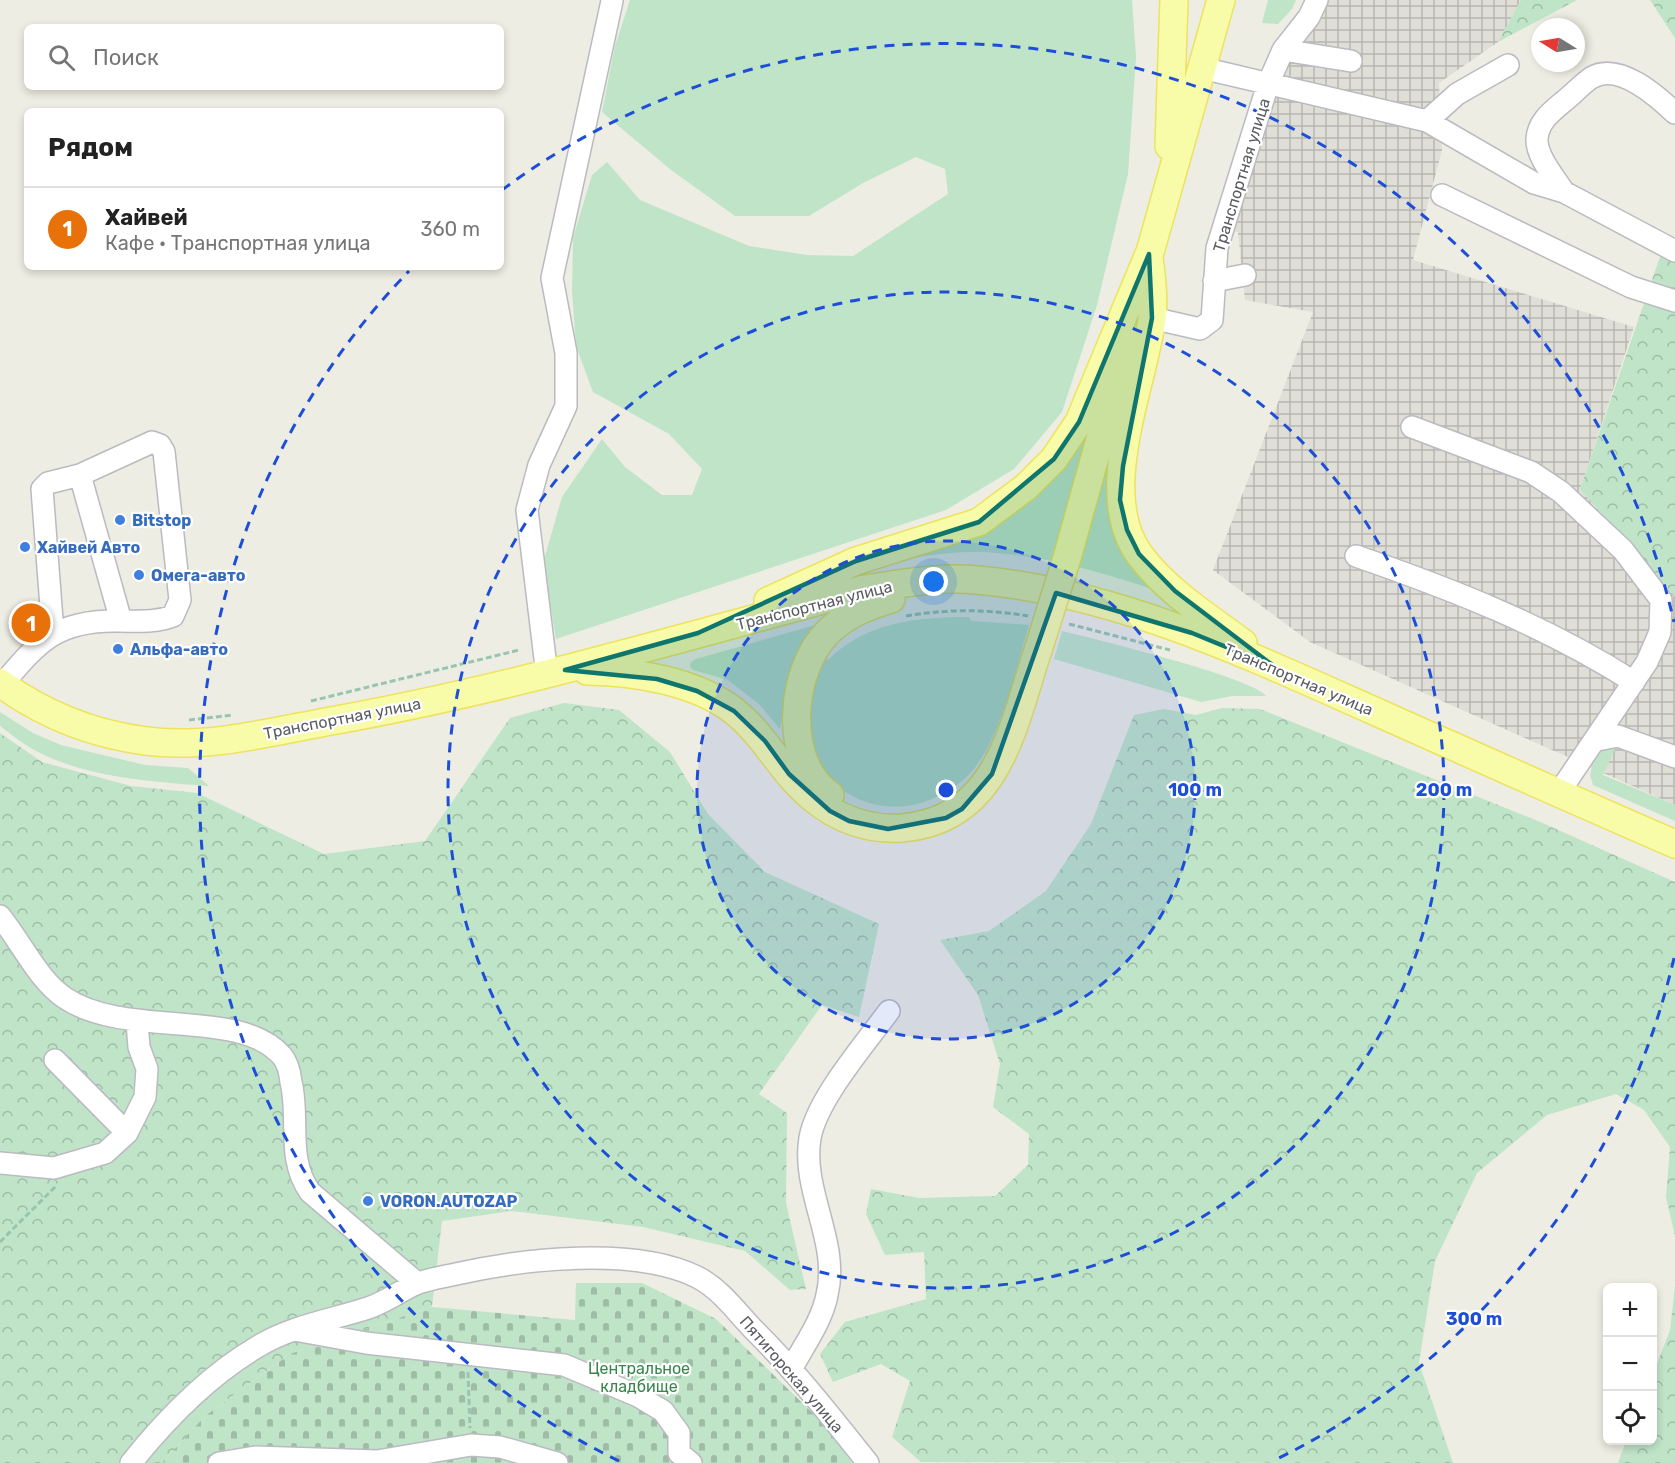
<!DOCTYPE html>
<html lang="ru">
<head>
<meta charset="utf-8">
<style>
  :root { --surface:#fff; --page:#f2f2f2; --text:#222; --muted:#767676; --line:#e0e0e0; --accent:#0b8043 }
  body { margin:0; font-family:Rubik,sans-serif; background:var(--page); color:var(--text) }
  .controls { position:absolute; right:18px; bottom:18px; display:grid; overflow:hidden; border-radius:9px; box-shadow:0 3px 9px #0003 }
  .controls button { width:54px; height:54px; display:grid; place-items:center; padding:0; border:0; border-bottom:2px solid var(--line); background:var(--surface); color:var(--text); font:30px sans-serif }
  .compass { position:absolute; left:1531px; top:18px; width:54px; height:54px; border-radius:50%; background:var(--surface); box-shadow:0 3px 9px #0003; rotate:281deg }
  .you { position:absolute; left:934px; top:582px; width:21px; height:21px; margin:-15px; border:4px solid #fff; border-radius:50%; background:#1a73e8; box-shadow:0 0 0 9px #1a73e833 }
  .badge { display:grid; place-items:center; width:39px; height:39px; border-radius:50%; background:var(--accent); color:#fff; font-size:20px; font-weight:700 }
  .pin { position:absolute; translate:-50% -50%; border:3px solid #fff; box-shadow:0 2px 6px #0006 }
  .list { margin:0; padding:0; list-style:none }
  h2 { display:flex; justify-content:space-between; align-items:center; height:78px; margin:0; padding:0 24px; font-size:26px }
  h2 small { font-size:20px; font-weight:400; color:var(--muted) }
  .list li { display:grid; grid-template-columns:39px 1fr auto; gap:18px; align-items:center; box-sizing:border-box; height:84px; padding:0 24px; border-top:2px solid var(--line) }
  .list b { display:block; font-size:22px; white-space:nowrap }
  .list p { margin:0; font-size:20px; white-space:nowrap; color:var(--muted) }
  .list em { font-size:20px; font-style:normal; color:var(--muted) }
  .icon { flex:none; width:33px; height:33px; fill:none; stroke:currentColor; stroke-width:2; stroke-linecap:round; stroke-linejoin:round }
  .map { position:relative; flex:none; width:1675px; height:1463px; overflow:hidden }
  .search { position:absolute; background:var(--surface); box-shadow:0 3px 9px #0003; left:24px; top:24px; width:480px; height:66px; display:flex; align-items:center; gap:15px; box-sizing:border-box; padding:0 21px; border-radius:9px; color:var(--muted); font-size:22px }
  .panel { position:absolute; background:var(--surface); box-shadow:0 3px 9px #0003; left:24px; top:108px; width:480px; height:162px; border-radius:9px }
  .map>svg:first-child { display:block }
  .industrial { fill:url(#industrial-grid) }
  .grass { fill:#c0e4c8 }
  .forest { fill:url(#forest-crowns) }
  .cemetery { fill:url(#cemetery-stones) }
  .lines { fill:none; stroke-linecap:round; stroke-linejoin:round }
  .minor-casing { stroke:#babbc1; stroke-width:24 }
  .major-casing { stroke:#ede35c; stroke-width:30 }
  .path { stroke:#99c5af; stroke-width:3; stroke-dasharray:6 3; stroke-linecap:butt }
  .minor { stroke:#fff; stroke-width:21 }
  .major { stroke:#f8fca9; stroke-width:27 }
  .major-bridge-casing { stroke:#ede35c; stroke-width:30; stroke-linecap:butt }
  .major-bridge { stroke:#f8fca9; stroke-width:27 }
  .marked { fill:#0f766e; fill-opacity:0.2; stroke:#0f766e; stroke-width:4.5; stroke-linejoin:round }
  .ring { fill:none; stroke:#1d4ed8; stroke-width:3; stroke-dasharray:10 8 }
  .shop-dot { fill:#3f7fe0; stroke:#fff; stroke-width:2 }
  .labels { text-anchor:middle; stroke-width:4.5; stroke-linejoin:round; paint-order:stroke }
  .street-label { font-size:16px; fill:#5b5d63; stroke:#fff }
  .shop-label { font-size:16px; font-weight:bold; fill:#366cbe; stroke:#fff; text-anchor:start }
  .park-label { font-size:16px; fill:#38854c; stroke:#fff }
  .centre { fill:#1d4ed8; stroke:#fff; stroke-width:3 }
  .ring-label { font-size:18px; text-anchor:middle; font-weight:bold; fill:#1d4ed8; stroke:#fff; stroke-width:4.5; stroke-linejoin:round; paint-order:stroke }
</style>
</head>
<body>
<div class="map">
<svg width="1675" height="1463" viewBox="0 0 1675 1463">
  <defs>
    <pattern id="industrial-grid" width="8" height="8" patternUnits="userSpaceOnUse" patternTransform="scale(1.5)"><rect width="8" height="8" fill="#dfded7"/><path d="M0 4h8M4 0v8" fill="none" stroke="#b8b7b2"/></pattern>
    <pattern id="forest-crowns" width="20" height="18" patternUnits="userSpaceOnUse" patternTransform="scale(1.5)"><rect width="20" height="18" fill="#c0e4c8"/><path d="M2 6a3 3 0 1 1 6 0M12 15a3 3 0 1 1 6 0" fill="none" stroke="#9fbca6"/></pattern>
    <pattern id="cemetery-stones" width="16" height="16" patternUnits="userSpaceOnUse" patternTransform="scale(1.5)"><rect width="16" height="16" fill="#c0e4c8"/><path d="M2 7V4a2 2 0 0 1 4 0v3zM10 15v-3a2 2 0 0 1 4 0v3z" fill="#9fbca6"/></pattern>
  </defs>
  <rect width="100%" height="100%" fill="#edede3"/>
  <!-- industrial -->
  <path class="industrial" d="M1321,0h200l-23,42 -59,41 3,67 -29,110 221,67 -54,162 95,107v209l-365,-163 -97,-72 100,-258 -68,-12 -7,-68 -15,-3 55,-165z"/>
  <!-- grass -->
  <path class="grass" d="M630,0h502l4,57 -8,117 -31,131 -35,107 -48,57 -68,41 -390,129 -13,-76 19,-66 40,-58 23,28 37,28h30l10,-26 -33,-35 -76,-42 -17,-46 -4,-55 1,-53 19,-63 15,-13 33,38 109,46 58,9 46,1 95,-62 -3,-25 -29,-12 -53,26 -54,33h-74l-64,-46 -69,-58 13,-66z
    M1268,0h28l-4,9 -14,15 -16,-1z
    M1092,426l-12,36 41,9 37,120c-57,-19 -114,-36 -175,-39 -27,-1 -55,4 -82,7l119,-52 44,-37z
    M969,617l2,4 58,4c-14,45 -27,109 -56,145 -14,16 -29,25 -49,32 -53,18 -112,-17 -118,-75 -1,-8 2,-18 4,-27 0,-7 0,-16 3,-23 2,-6 8,-13 12,-19l3,2c38,-38 89,-43 141,-43z
    M826,622l-32,41 -7,20 -7,46 -21,-25 -31,-24 -35,-10 -3,-3 1,-5 5,-3z
    M1062,631c30,7 192,47 204,65h-34l-31,6 -147,-43z
    M0,712l33,21 28,12 84,20 43,3 21,18c-53,-4 -118,-8 -167,-32 -15,-7 -29,-18 -42,-28z
    M1596,748l19,1 -12,26 72,30v16l-82,-36 -3,-10z"/>
  <!-- forest -->
  <path class="forest" d="M1521,0h56l-79,42z
    M1650,0h25v38z
    M1675,245v351l-95,-107 82,-238z
    M564,703l55,7 51,42 38,62 57,58 114,52 -20,93 -37,-12 -63,89 28,19 -1,90 20,86 -16,1 -45,-39 -102,-24 -131,-16 -70,10 -10,86 -142,47 -85,62 -43,47h-162v-730l42,29 89,24 66,7 127,61 101,-13 85,-123z
    M1222,708l38,1 278,112 137,61v354l-9,-39 4,-50 -26,-37 -28,-16 -69,21 -70,58 -42,88 -16,102 34,100 -532,-1 -29,-25 18,-56 -29,-17 -48,18 -13,-28 25,-32 81,-23 -2,-47 -39,3 -19,-41 5,-25 48,9 76,-2 33,-31 1,-31 -36,-27 7,-43 -22,-69 -38,-55 49,-9 57,-40 45,-67 43,-109 30,-6 32,6z
    M1675,1286v177h-57l8,-22 26,-1 1,-66 17,-44z"/>
  <!-- cemetery -->
  <path class="cemetery" d="M576,1283h66l74,36 111,108 25,36h-690l43,-47 85,-62 142,-47 143,13z"/>
  <g class="lines">
    <!-- minor casing -->
    <g class="minor-casing">
      <path id="minor" d="M1283,50l68,11
        M1202,68l225,53 107,62 30,9 111,59
        M1427,121l30,-27 51,-29
        M1564,192c-9,-14 -28,-36 -27,-53 1,-17 14,-27 26,-37 9,-7 18,-17 28,-24 27,-17 66,18 84,35
        M1442,195l189,92 44,14
        M1214,281l31,-6
        M1152,318l48,11 12,-9 5,-72 51,-164 15,-34 26,-33 8,-17
        M1412,427l119,45 30,20 62,58 38,50 -1,32 -13,30 -89,132
        M80,475l41,146
        M1356,556c98,34 190,70 278,126
        M547,675l-20,-165 12,-45 27,-59v-53l-14,-75 60,-277
        M2,685c37,-44 55,-65 116,-64 19,0 37,2 55,-5l7,-16 -16,-148 -4,-7 -8,-3 -72,33 -32,8 -6,6 11,144
        M1597,740l21,-4 57,21
        M0,916c21,26 38,64 65,82 61,41 175,9 217,58 6,7 8,17 9,26 9,37 -5,76 19,110l107,91
        M55,1060l72,73
        M0,1163l54,5 51,-15 22,-20 18,-36 2,-28 -8,-22 -2,-25
        M300,1331l66,12 198,22 74,31 25,15 16,22v20l12,10
        M792,1368c12,-23 30,-47 35,-73 13,-53 -26,-104 -17,-157 7,-39 55,-94 79,-127
        M131,1463c35,-44 77,-87 126,-116 34,-21 74,-27 111,-39 18,-6 32,-17 48,-24 12,-5 27,-7 40,-10 66,-15 178,-28 241,3 24,12 41,37 59,55 41,41 76,86 112,131
        M219,1463l36,-6 122,4 94,-16 29,2 57,16"/>
    </g>
    <!-- major casing -->
    <g class="major-casing">
      <path id="major" d="M1169,146l5,-146
        M1149,259c3,20 5,40 3,59 -9,68 -57,174 -13,236 26,36 69,63 104,89
        M1145,270l76,-270
        M1067,558l60,-216
        M768,601l88,-40 123,-39 47,-35 28,-28 25,-37 70,-168
        M587,671c49,1 108,10 147,40 32,25 48,63 80,88 26,21 54,31 88,29 98,-8 111,-104 137,-181
        M0,683c44,32 91,51 146,58 60,8 125,-9 185,-20 180,-32 356,-85 533,-132 36,-5 76,-13 113,-9 138,12 269,74 395,130 101,45 201,90 303,134
        M830,795c-48,-33 -40,-124 -3,-162 18,-18 40,-27 64,-34"/>
    </g>
    <!-- path -->
    <path class="path" d="M906,616c40,-7 82,-7 122,0
      M1069,624l101,26
      M311,701l208,-51
      M189,720l44,-5
      M0,1242l56,-56
      M468,1372l2,56"/>
    <!-- minor -->
    <use href="#minor" class="minor"/>
    <!-- major -->
    <use href="#major" class="major"/>
    <!-- major-bridge casing -->
    <g class="major-bridge-casing">
      <path id="major-bridge" d="M1039,647l28,-89"/>
    </g>
    <!-- major-bridge -->
    <use href="#major-bridge" class="major-bridge"/>
  </g>
  <!-- marked area -->
  <path class="marked" d="M1149,254l3,64 -29,148 -3,34 7,30 12,24 36,37 100,76 -83,-34 -136,-40 -64,181 -30,35 -16,9 -58,11 -39,-8 -19,-10 -41,-37 -24,-33 -31,-30 -37,-20 -40,-12 -92,-9 133,-37 158,-72 123,-39 75,-63 25,-37z"/>
  <!-- distance rings -->
  <circle cx="946" cy="790" r="249" fill="#1d4ed8" fill-opacity=".12"/>
  <g class="ring">
    <circle cx="946" cy="790" r="249"/>
    <circle cx="946" cy="790" r="498"/>
    <path d="M1674 958A747 747 0 0 1 1273 1461M619 1461A747 747 0 0 1 409 271M502 190A747 747 0 0 1 1674 622"/>
  </g>
  <!-- markers -->
  <g class="shop-dot">
    <circle cx="120" cy="520" r="6"/>
    <circle cx="25" cy="547" r="6"/>
    <circle cx="139" cy="575" r="6"/>
    <circle cx="118" cy="649" r="6"/>
    <circle cx="368" cy="1201" r="6"/>
  </g>
  <g class="labels">
    <!-- street labels -->
    <g class="street-label">
      <text transform="translate(1241 175) rotate(-73)" y="6">Транспортная улица</text>
      <text transform="translate(814 605) rotate(-14)" y="6">Транспортная улица</text>
      <text transform="translate(1299 679) rotate(23)" y="6">Транспортная улица</text>
      <text transform="translate(342 718) rotate(-11)" y="6">Транспортная улица</text>
      <text transform="translate(792 1374) rotate(49)" y="6">Пятигорская улица</text>
    </g>
    <!-- shop labels -->
    <g class="shop-label">
      <text x="132" y="526">Bitstop</text>
      <text x="37" y="553">Хайвей Авто</text>
      <text x="151" y="581">Омега-авто</text>
      <text x="130" y="655">Альфа-авто</text>
      <text x="380" y="1207">VORON.AUTOZAP</text>
    </g>
    <!-- park labels -->
    <g class="park-label">
      <text x="639" y="1374">Центральное<tspan x="639" dy="18">кладбище</tspan></text>
    </g>
  </g>
  <circle cx="946" cy="790" r="9" class="centre"/>
  <g class="ring-label">
    <text x="1195" y="796">100 m</text>
    <text x="1444" y="796">200 m</text>
    <text x="1474" y="1325">300 m</text>
  </g>
</svg>
<div class="controls">
<button>+</button>
<button>−</button>
<button><svg class="icon" aria-label="locate" viewBox="0 0 24 24"><circle cx="12" cy="12" r="6"/><path d="M12 2v4M12 18v4M2 12h4M18 12h4"/></svg></button>
</div>
<svg class="compass" viewBox="-18 -18 36 36"><path d="M0-13l5 13h-10z" fill="#e53935"/><path d="M0 13l5-13h-10z" fill="#767676"/></svg>
<div class="you"></div>
<div class="pin badge" style="left:31px;top:623px;background:#e8710a">1</div>
<div class="search"><svg class="icon" aria-label="search" viewBox="0 0 24 24"><circle cx="10" cy="10" r="6"/><path d="M15 15l6 6"/></svg>Поиск</div>
<section class="panel">
<h2>Рядом<small></small></h2>
<ul class="list">
<li><span class="badge" style="background:#e8710a">1</span><div><b>Хайвей</b><p>Кафе · Транспортная улица</p></div><em>360 m</em></li>
</ul>
</section>
</div>
</body>
</html>
